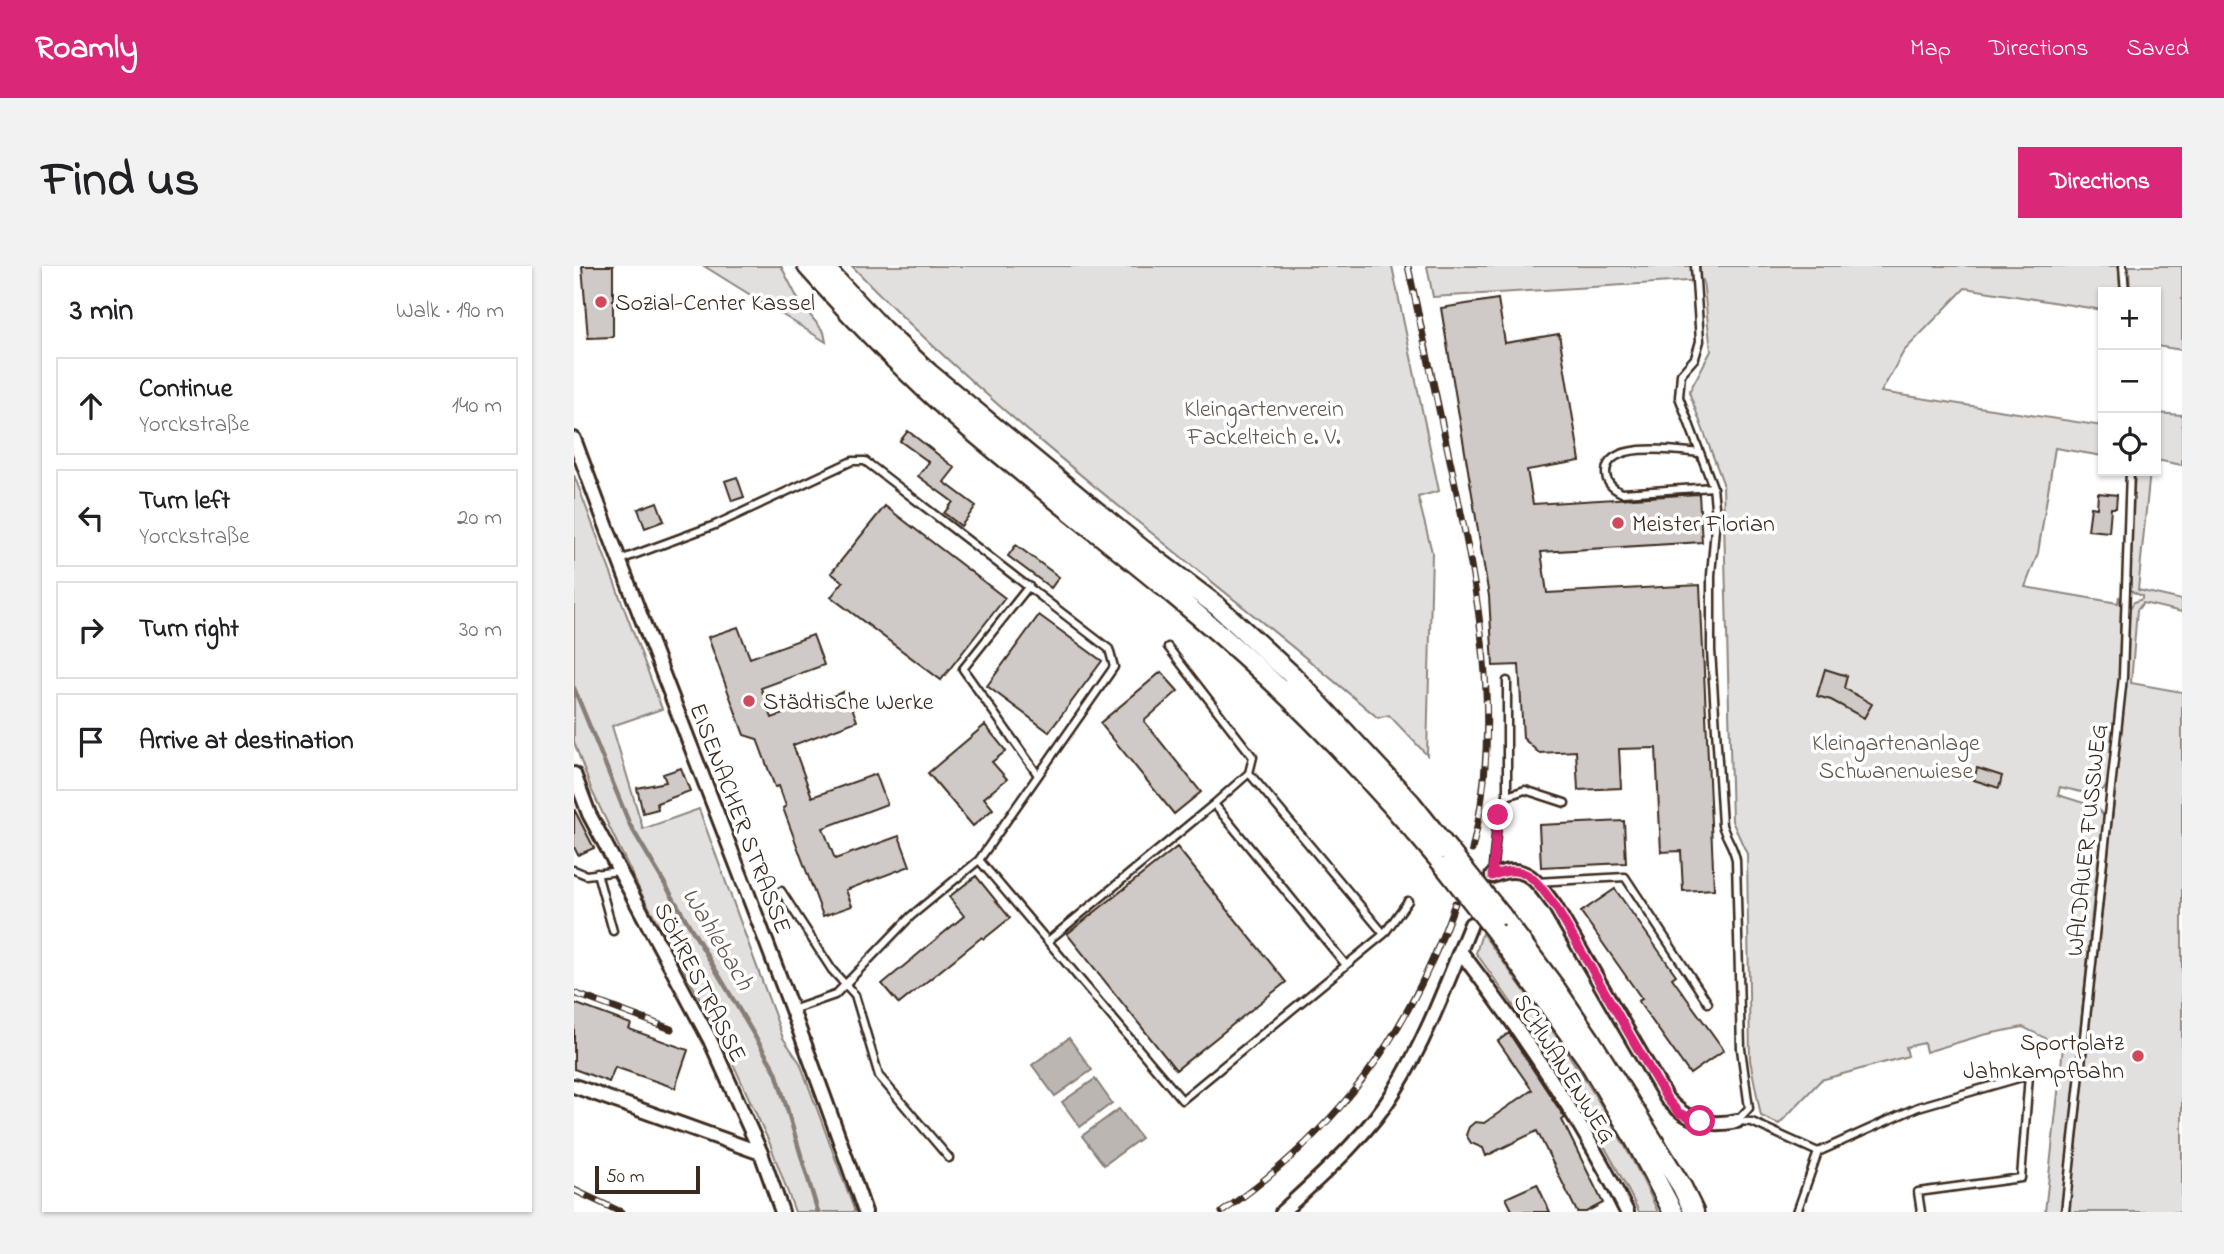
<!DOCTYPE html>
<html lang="en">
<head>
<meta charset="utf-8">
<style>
  :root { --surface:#fff; --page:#f2f2f2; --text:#202124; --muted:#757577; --line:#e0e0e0; --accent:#db2777 }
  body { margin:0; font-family:"Indie Flower",sans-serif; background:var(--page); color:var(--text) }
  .controls { position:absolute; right:21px; top:21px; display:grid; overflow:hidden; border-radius:0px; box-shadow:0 2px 5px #0004 }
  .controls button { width:63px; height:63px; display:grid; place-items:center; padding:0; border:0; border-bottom:2px solid var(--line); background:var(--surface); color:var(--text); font:35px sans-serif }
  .scale { position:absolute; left:21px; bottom:18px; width:105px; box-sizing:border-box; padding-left:7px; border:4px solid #3b2a1e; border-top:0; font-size:19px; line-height:24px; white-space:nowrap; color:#3b2a1e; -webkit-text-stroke:5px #fff; paint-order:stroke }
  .stop { position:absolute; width:21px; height:21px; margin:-16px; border:5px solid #db2777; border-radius:50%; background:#fff }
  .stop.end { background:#db2777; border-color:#fff; box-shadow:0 2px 7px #0008 }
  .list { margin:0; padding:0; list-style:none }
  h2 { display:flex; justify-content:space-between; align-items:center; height:91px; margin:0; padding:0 28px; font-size:30px }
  h2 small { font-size:23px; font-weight:400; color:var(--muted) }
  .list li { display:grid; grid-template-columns:46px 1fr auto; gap:21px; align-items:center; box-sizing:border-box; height:98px; margin:0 14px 14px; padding:0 14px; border:2px solid var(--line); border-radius:0px }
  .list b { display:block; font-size:26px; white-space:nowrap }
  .list p { margin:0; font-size:23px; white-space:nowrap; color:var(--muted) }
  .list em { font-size:23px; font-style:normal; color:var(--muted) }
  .icon { flex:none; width:38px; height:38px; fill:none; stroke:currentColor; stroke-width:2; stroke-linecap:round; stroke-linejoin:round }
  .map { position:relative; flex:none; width:1608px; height:946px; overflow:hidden; border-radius:0px }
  header { display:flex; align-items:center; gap:42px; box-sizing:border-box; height:98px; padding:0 35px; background:var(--accent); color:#fff }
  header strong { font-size:33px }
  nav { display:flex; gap:38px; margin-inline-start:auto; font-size:24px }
  .intro { display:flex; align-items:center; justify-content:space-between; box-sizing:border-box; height:168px; padding:0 42px }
  h1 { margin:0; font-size:49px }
  .button { padding:18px 32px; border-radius:0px; background:var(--accent); color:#fff; font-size:24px; font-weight:700 }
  main { display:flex; gap:42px; padding:0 42px }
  aside { flex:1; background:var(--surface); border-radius:0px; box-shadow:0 2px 5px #0004 }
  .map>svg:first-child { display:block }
  .green { fill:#e2e0de; stroke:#8e857e; stroke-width:2 }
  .water { fill:#bcb6b3; stroke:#887e77; stroke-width:2 }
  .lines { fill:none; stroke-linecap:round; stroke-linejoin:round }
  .stream { stroke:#887e77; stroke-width:4.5 }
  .building { fill:#cfcac7; stroke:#3b2a1e; stroke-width:2 }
  .lane-casing { stroke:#3b2a1e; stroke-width:11 }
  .street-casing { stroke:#3b2a1e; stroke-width:18 }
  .primary-casing { stroke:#3b2a1e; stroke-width:23 }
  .lane { stroke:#fff; stroke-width:6 }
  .street { stroke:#fff; stroke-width:12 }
  .primary { stroke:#fff; stroke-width:18 }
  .rail-casing { stroke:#3b2a1e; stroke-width:7 }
  .rail { stroke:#fff; stroke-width:4.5; stroke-dasharray:13; stroke-linecap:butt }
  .primary-bridge-casing { stroke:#3b2a1e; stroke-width:23; stroke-linecap:butt }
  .primary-bridge { stroke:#fff; stroke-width:18 }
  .route { stroke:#db2777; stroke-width:9 }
  .poi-dot { fill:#d1495b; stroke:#fff; stroke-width:2.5 }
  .labels { text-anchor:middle; stroke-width:7; stroke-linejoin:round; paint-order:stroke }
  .poi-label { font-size:24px; fill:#3b2a1e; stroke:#fff; text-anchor:start }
  .park-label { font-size:24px; fill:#65584e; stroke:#fff }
  .street-label { font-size:24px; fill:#3b2a1e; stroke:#fff }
  .water-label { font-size:26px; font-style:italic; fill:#685b52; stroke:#fff }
</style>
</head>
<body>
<header>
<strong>Roamly</strong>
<nav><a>Map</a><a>Directions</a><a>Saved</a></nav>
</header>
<div class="intro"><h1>Find us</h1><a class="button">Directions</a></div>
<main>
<aside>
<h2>3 min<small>Walk · 190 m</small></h2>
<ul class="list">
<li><svg class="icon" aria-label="ahead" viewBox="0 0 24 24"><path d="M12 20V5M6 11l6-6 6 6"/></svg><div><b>Continue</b><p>Yorckstraße</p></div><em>140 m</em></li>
<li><svg class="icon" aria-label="left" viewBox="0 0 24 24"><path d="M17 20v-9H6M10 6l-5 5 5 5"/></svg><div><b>Turn left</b><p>Yorckstraße</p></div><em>20 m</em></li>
<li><svg class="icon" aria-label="right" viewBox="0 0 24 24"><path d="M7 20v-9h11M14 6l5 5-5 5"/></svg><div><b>Turn right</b></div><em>30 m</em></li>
<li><svg class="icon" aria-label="arrive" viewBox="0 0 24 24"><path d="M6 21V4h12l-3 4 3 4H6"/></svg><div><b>Arrive at destination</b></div></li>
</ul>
</aside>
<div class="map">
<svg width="1608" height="946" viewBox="0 0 1608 946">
  <rect width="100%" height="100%" fill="#fff"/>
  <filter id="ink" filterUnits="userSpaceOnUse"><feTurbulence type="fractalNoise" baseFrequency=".0143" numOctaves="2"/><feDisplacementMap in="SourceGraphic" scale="14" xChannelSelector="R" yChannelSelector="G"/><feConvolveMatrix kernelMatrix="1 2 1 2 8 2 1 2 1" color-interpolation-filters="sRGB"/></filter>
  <g filter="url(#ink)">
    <!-- green -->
    <path class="green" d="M130,0h77l19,37 24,29 2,10z
      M278,0h540l47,225 -21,6 14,55 -5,203 -38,-40 -11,3c-176,-150 -366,-285 -526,-452z
      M853,0h692l1,26h-17v18l-138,-22 -61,63 -23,41 222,34v30l-48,-8 -17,105 -13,34 93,16 1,-7 2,9 -2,72 -11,107c-10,17 -32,6 -48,3l-2,8 39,12 8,11 -10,67 -33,327h-17l18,-165 -40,-20 -40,8 -57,17 -2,-9 -18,4 2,9 -87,24 -42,44 -18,-8 -11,-56 -3,-206 -15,-33 -9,-338 -34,-91 22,-41 -8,-71 -270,17z
      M1555,0h53v84l-26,-4v-54h-26z
      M1582,147l26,2v50l-26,-5z
      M1561,205h15l-12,119 44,10v12l-39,-9 -6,7 -6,73 51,9v520h-113l45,-412 16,-192 4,-6 8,-3v-3l-9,-4 -4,-5z
      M0,209l88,234 -50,17 31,103 56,-20 84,229 17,25 55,149h-60l-25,-68 -51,-111 -78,-140 -49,-102 -18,-49z
      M908,667c65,88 131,179 176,279h-19c-44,-91 -104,-177 -163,-259z"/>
    <!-- water -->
    <path class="water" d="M495,772l23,32 -37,26 -23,-31z
      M521,813l17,24 -32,24 -18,-25z
      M545,843l22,29 -37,27 -22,-29z"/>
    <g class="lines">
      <!-- stream -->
      <path class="stream" d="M0,422l56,137 146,247 42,140"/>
    </g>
    <!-- building -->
    <path class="building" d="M8,0h31v71l-25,1z
      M924,33l7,44 54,-9 21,127 -53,9 6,34 166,-10 3,48 -161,10 6,41 153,-8 14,304 -31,2 -2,-40 -20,1 -5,-104 -37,1 2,39 -43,2 -2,-39 -37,2 -16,-15 -4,-73 -26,1 -4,-70 -48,-288z
      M334,165l47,37 -11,14 32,24 -15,20 -17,-13 9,-11 -35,-26 11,-14 -29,-21z
      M163,211l7,20 -12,4 -7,-20z
      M1524,227l19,2 -1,13h-5l-2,24 -21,-2 3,-23 6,1z
      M83,236l7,19 -19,7 -7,-19z
      M311,240l120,92 -64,82 -110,-83 12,-15 -12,-9z
      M442,279l43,32 -8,11 -43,-32z
      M465,349l63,46 -53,71 -62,-46z
      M164,361l12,31 63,-23 11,30 -63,23 11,30 74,-27 11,30 -64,24 19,52 64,-23 11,30 -64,24 12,31 64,-23 11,30 -64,24 6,16 -29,10 -40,-108 3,-2 -7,-20 -4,1 -18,-48 -13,-4 -36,-98z
      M1251,403l22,7 -3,12 28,16 -8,14 -33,-18 -14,-4z
      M587,406l17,19 -34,30 57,71 -27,22 -74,-91z
      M411,459l21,26 -14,11 15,17 -23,19 9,11 -20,17 -45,-53z
      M107,502l9,23 -33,12 1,6 -15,4 -6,-25 29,-6 -3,-8z
      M1403,502l25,8 -3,12 -25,-8z
      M0,543l20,39 -16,7 -4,-8z
      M1050,555l2,42 -85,4 -2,-42z
      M603,581l109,135 -110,88 -109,-136z
      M402,610l34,42 -26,21 -2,-2 -83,67 -17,-20 82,-68 -15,-19z
      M1041,623l61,86 -4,3 52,72 -34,24 -52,-73 4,-2 -61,-87z
      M0,737l57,21 -2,5 59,21 -13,38 -60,-21 -6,15 -35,-13z
      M935,767l56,85 -3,2 41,83 -17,9h-9l-40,-81 -51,25 -3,-8 -12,-5 -5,-8 3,-8 6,-5 9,1 48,-33 -34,-49z
      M963,918l13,28h-37l-7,-14z"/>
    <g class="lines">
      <!-- lane casing -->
      <g class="lane-casing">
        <path id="lane" d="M1121,0l5,75 -5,17 -14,16 -2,23 34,90 3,29 -5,59v75l11,175c4,13 12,22 14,35l5,189 8,59 -12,13
          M1549,0l2,26
          M1126,187c-20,-2 -94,-14 -94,20 0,10 7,16 16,20l91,-6
          M46,294l95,-35 137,-64h13l244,188 5,18 -135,193 -68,56 -76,79 -43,15
          M455,320l-66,83 75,106
          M594,381l85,110 -4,16 -35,31 132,161
          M675,507l135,161
          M933,530v-115
          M405,594l203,240 202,-166 24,-33
          M0,604l12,5 33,-4
          M23,607l16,58
          M918,610l6,-61 9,-19 18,-6 40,13
          M962,616l89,-5 83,126
          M207,625l51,79 23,25 24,81 70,82
          M474,675l166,-137
          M1163,855l15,1 66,30
          M1223,946l21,-60 100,-45 111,-32 -8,103 -103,14 3,20
          M1491,946l58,-535 7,-206"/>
      </g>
      <!-- street casing -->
      <g class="street-casing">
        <path id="street" d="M0,173c95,259 201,513 291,773
          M0,508l15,40 121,226 51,113 21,59
          M918,610c34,-15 44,5 63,30l112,193c20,22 40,28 70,22
          M886,685c63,82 121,168 167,261
          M0,820l187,67
          M708,946c39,-36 85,-76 113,-122 32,-52 53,-110 76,-166"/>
      </g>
      <!-- primary casing -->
      <g class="primary-casing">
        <path id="primary" d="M233,0c49,55 100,109 156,157 98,84 203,160 298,248 66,61 126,127 184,196
          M249,0l60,64 46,43 214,177 74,56 75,69 119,128 39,49
          M927,649l53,71 36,53 92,148 12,25
          M922,666l91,127 48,81 38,72"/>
      </g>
      <!-- lane -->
      <use href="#lane" class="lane"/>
      <!-- street -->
      <use href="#street" class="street"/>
      <!-- primary -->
      <use href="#primary" class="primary"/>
      <!-- rail casing -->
      <g class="rail-casing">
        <path id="rail" d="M834,0c14,66 28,132 43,199 27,126 53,257 21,385
          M0,727l97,36
          M0,924l47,22
          M648,946c116,-82 186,-175 233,-309"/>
      </g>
      <!-- rail -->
      <use href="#rail" class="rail"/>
      <!-- primary-bridge casing -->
      <g class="primary-bridge-casing">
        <path id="primary-bridge" d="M876,586l51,63
          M871,601l51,65"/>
      </g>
      <!-- primary-bridge -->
      <use href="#primary-bridge" class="primary-bridge"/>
    </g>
  </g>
  <g class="lines" filter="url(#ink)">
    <!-- route -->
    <path class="route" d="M924,549l-6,61c34,-15 44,5 63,30l112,193 12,14 21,8"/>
  </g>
  <!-- markers -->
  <g class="poi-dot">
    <circle cx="27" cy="36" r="7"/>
    <circle cx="1044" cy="257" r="7"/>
    <circle cx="175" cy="435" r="7"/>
    <circle cx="1564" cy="790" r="7"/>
  </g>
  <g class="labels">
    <!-- poi labels -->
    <g class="poi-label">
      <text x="41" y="44">Sozial-Center Kassel</text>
      <text x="1058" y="265">Meister Florian</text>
      <text x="189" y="443">Städtische Werke</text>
      <text x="1550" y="784" text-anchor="end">Sportplatz<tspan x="1550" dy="28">Jahnkampfbahn</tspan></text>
    </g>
    <!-- park labels -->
    <g class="park-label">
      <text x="690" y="150">Kleingartenverein<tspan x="690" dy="28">Fackelteich e. V.</tspan></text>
      <text x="1322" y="484">Kleingartenanlage<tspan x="1322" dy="28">Schwanenwiese</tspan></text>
    </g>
    <!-- street labels -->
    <g class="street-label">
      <text transform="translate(167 552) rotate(69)" y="8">EISENACHER STRASSE</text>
      <text transform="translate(1512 574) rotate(-84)" y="8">WALDAUER FUSSWEG</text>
      <text transform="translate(127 716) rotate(63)" y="8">SÖHRESTRASSE</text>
      <text transform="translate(991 802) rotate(58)" y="8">SCHWANENWEG</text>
    </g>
    <!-- water labels -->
    <g class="water-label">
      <text transform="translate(145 672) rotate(59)" y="9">Wahlebach</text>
    </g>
  </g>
</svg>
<div class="controls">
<button>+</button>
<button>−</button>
<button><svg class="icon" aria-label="locate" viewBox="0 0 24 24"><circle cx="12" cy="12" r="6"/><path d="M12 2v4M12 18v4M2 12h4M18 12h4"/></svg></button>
</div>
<div class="scale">50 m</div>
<div class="stop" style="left:1126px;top:855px"></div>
<div class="stop end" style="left:924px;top:549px"></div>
</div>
</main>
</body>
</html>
